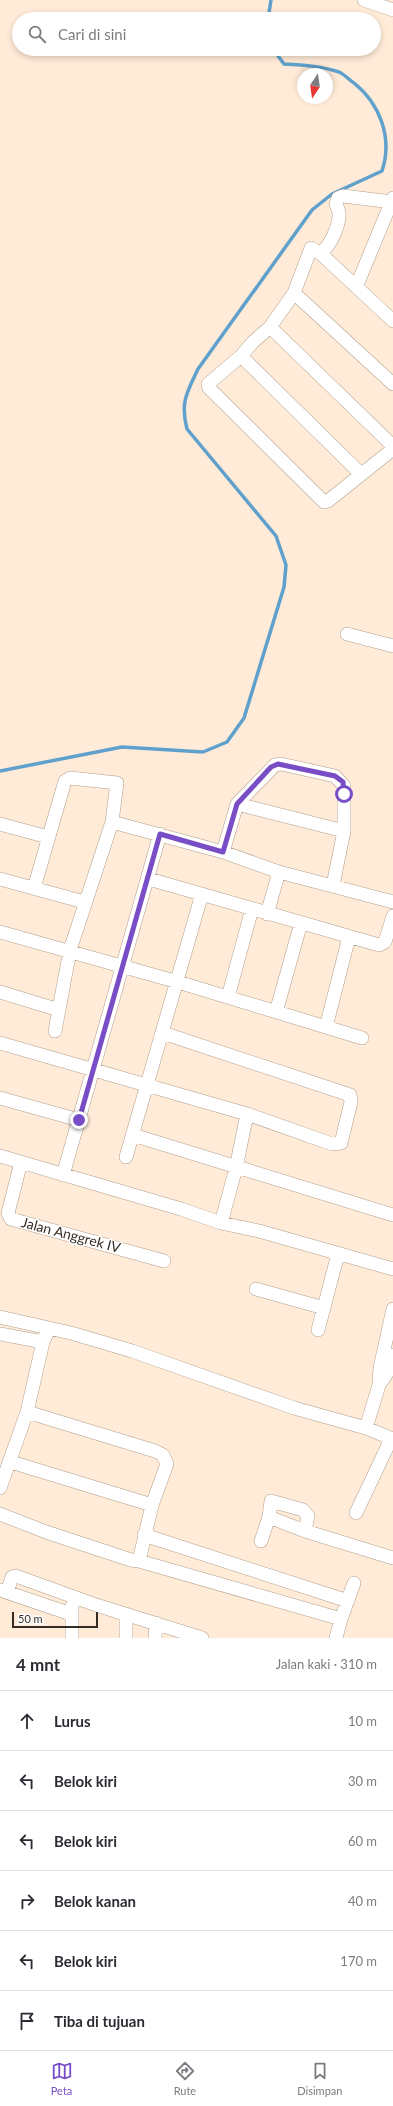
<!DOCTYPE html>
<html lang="id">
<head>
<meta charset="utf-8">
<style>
  :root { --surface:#fff; --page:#f2f2f3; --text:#2b2b33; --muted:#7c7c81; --line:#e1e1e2; --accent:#784dc6 }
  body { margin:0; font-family:Lato,sans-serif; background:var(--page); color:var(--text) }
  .compass { position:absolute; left:297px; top:68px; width:36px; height:36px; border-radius:50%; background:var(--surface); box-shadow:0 2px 6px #0003; rotate:193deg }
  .scale { position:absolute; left:12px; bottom:10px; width:86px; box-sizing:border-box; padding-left:4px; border:2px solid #352d25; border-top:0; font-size:11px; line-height:14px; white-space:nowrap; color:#352d25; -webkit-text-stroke:3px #fff; paint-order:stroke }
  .stop { position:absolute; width:12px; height:12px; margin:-9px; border:3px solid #784dc6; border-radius:50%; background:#fff }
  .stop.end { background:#784dc6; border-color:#fff; box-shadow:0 1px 4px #0008 }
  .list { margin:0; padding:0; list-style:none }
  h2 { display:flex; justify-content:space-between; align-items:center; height:52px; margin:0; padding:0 16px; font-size:17px }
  h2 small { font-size:13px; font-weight:400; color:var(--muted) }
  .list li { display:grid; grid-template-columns:26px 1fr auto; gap:12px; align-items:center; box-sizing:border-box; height:60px; padding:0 16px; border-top:1px solid var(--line) }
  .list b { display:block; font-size:15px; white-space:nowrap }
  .list em { font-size:13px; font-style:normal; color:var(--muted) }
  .icon { flex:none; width:22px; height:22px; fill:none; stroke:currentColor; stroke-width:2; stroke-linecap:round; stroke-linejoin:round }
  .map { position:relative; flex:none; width:393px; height:1638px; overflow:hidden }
  .search { position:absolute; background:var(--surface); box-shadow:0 2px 6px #0003; left:12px; right:12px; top:12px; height:44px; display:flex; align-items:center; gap:10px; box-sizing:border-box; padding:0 14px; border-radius:22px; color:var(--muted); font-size:15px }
  .sheet { height:412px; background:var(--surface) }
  nav { display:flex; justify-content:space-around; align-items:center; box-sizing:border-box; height:56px; border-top:1px solid var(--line); background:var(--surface); font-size:11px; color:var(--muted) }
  nav a { display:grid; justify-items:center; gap:2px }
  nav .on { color:var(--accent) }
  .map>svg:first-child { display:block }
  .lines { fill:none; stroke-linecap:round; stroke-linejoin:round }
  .stream { stroke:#5fa1cc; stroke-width:3.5 }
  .street-casing { stroke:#b19f8c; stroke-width:14 }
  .street { stroke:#fff; stroke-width:13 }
  .route { stroke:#784dc6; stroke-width:5 }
  .labels { text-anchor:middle; stroke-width:3; stroke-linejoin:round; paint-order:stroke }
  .street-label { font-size:14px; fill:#352d25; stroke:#fff }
</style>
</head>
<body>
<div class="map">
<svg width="393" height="1638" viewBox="0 0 393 1638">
  <rect width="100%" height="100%" fill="#ffebd7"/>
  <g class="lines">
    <!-- stream -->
    <path class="stream" d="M268,19l3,-19
      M0,771l122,-24 81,5 24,-10 17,-24 40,-131 2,-22 -10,-29 -89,-107c-7,-26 0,-37 11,-60l114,-159 20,-16 50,-23c11,-33 -2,-67 -28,-88 -5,-3 -10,-9 -15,-11 -18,-6 -36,-7 -55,-8l-11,-15"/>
    <!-- street casing -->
    <g class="street-casing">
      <path id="street" d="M364,0l29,10
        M320,253c10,-6 20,-28 19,-40 0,-2 -2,-6 -3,-9l2,-6 5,-2 50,6
        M357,285l36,-87
        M294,293l99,91
        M393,321l-73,-68 -9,-5 -17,45 -24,34 -17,15 -12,14 -33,28 1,4 115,114 4,-1 65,-52
        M270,327l123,119
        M241,356l120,118
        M347,634l46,12
        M237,804l107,27
        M112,822l111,30 56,20 114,30
        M0,824l48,13
        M223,852l14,-48 38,-39 6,-1 54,12 9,10v45l-11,54
        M0,879l84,23
        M149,879l230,66 6,-3 8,-26
        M34,888l31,-107 5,-3 47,5 -5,39 -42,128 -15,81
        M267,914l12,-42
        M0,932l178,50 184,56
        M0,992l59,18
        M228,997l24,-88
        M276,1012l25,-89
        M326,1027l23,-90
        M0,1043l247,71 85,30 9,-1 10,-41 -1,-7 -187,-62
        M0,1098l79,22
        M133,1135l260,80
        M0,1156l181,53 40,14 38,8 134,38
        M126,1157l76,-263
        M21,1162l-13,51 3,6 153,42
        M63,1175l97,-341
        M221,1223l15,-55 11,-54
        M256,1289l68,19
        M0,1317l71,16 61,18 162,57 72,20 27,11
        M318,1330l20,-76
        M0,1334l43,8
        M382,1381l7,-11 4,-15
        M366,1428l13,-43 1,-17 13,-59
        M11,1462l141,43
        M0,1488l27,-76 16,-70 6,-13
        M356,1513l35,-74
        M0,1514l46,18 85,28 8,1 13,-56 15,-41 -4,-9 -8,-4 -128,-39
        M269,1517l2,-16 32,9 5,6 -3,15
        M144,1535l204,66
        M261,1541l8,-24 36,14 88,27
        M139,1561l202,58 13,-36
        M0,1590l71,24
        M7,1592l5,-15 4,-1 80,29 106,33
        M72,1606v32
        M126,1638v-24
        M155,1638l1,-15
        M336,1638l5,-19"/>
    </g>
    <!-- street -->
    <use href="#street" class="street"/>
  </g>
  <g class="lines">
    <!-- route -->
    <path class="route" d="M79,1120l81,-286 63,18 14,-48 34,-37 7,-3 57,12 8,6 1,12"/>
  </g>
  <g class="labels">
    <!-- street labels -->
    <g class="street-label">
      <text transform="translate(71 1235) rotate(15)" y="5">Jalan Anggrek IV</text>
    </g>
  </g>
</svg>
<svg class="compass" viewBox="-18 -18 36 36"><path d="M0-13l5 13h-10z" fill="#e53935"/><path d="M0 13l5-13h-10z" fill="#7c7c81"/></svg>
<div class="scale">50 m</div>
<div class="stop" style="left:344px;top:794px"></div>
<div class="stop end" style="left:79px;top:1120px"></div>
<div class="search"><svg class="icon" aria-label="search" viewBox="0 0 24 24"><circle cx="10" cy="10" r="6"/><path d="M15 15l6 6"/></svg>Cari di sini</div>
</div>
<section class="sheet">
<h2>4 mnt<small>Jalan kaki · 310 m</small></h2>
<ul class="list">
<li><svg class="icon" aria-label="ahead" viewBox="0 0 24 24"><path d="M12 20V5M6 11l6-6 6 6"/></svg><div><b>Lurus</b></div><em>10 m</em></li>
<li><svg class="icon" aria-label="left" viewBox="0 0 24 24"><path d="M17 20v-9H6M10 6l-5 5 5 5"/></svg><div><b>Belok kiri</b></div><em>30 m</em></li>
<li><svg class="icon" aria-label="left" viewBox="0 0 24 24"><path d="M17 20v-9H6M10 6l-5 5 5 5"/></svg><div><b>Belok kiri</b></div><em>60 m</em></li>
<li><svg class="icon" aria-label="right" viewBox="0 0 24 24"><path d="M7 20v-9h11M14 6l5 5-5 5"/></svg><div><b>Belok kanan</b></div><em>40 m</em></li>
<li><svg class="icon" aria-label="left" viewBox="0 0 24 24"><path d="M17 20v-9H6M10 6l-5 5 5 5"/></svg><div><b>Belok kiri</b></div><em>170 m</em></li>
<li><svg class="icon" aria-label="arrive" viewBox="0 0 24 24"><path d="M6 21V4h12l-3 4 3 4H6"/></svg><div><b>Tiba di tujuan</b></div></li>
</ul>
</section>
<nav>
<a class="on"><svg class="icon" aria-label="map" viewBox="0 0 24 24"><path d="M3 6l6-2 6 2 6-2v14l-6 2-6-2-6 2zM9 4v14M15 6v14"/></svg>Peta</a>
<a><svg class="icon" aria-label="directions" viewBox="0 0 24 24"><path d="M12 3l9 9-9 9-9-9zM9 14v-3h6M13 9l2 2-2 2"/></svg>Rute</a>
<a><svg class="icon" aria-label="saved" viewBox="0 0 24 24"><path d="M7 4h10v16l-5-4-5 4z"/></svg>Disimpan</a>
</nav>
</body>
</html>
